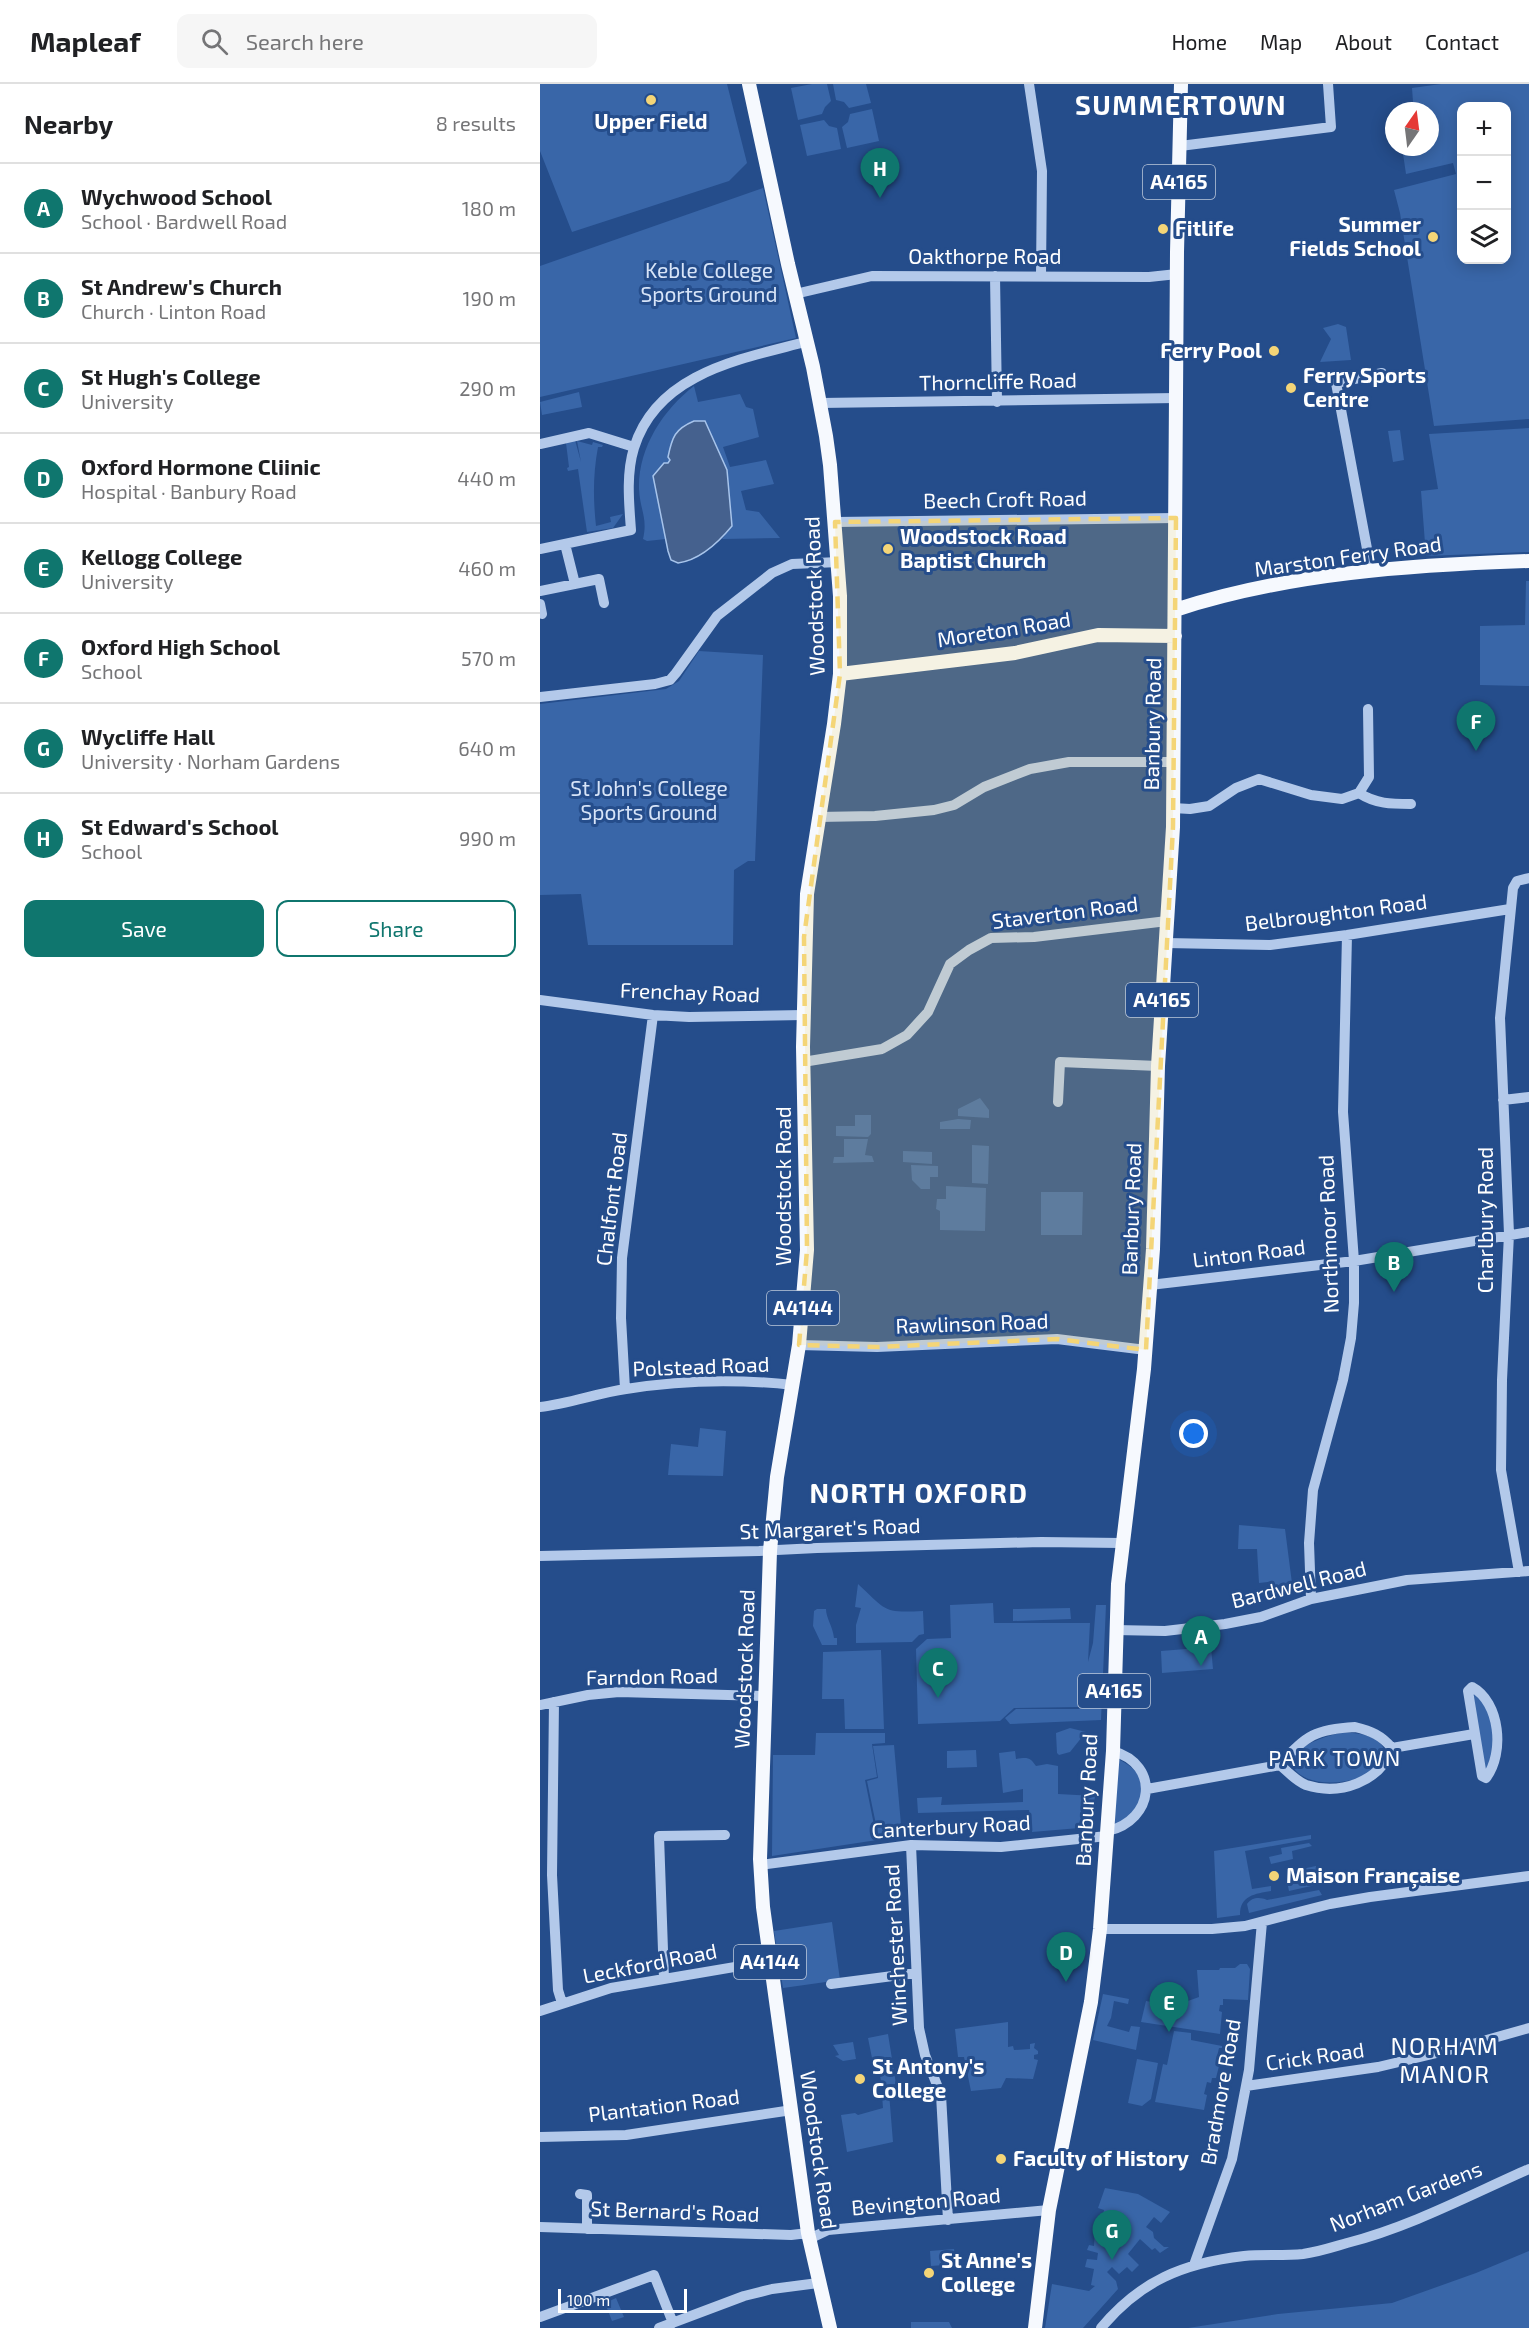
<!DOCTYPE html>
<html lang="en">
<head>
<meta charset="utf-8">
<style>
  :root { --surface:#fff; --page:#f6f6f6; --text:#202124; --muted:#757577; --line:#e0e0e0; --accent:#0f766e }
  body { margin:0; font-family:"Exo 2",sans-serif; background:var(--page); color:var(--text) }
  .controls { position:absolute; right:18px; top:18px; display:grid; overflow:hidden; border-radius:12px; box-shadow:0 3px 15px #0003 }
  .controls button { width:54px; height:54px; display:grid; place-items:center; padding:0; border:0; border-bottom:2px solid var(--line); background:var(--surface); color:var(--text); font:30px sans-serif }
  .compass { position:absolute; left:845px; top:18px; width:54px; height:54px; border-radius:50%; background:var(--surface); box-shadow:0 3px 15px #0003; rotate:14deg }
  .scale { position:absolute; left:18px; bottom:15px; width:129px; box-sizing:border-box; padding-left:6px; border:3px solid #fff; border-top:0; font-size:16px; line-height:21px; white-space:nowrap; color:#fff; -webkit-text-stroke:4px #254d8b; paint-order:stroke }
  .you { position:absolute; left:654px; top:1350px; width:21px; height:21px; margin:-15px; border:4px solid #fff; border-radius:50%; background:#1a73e8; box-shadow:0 0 0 9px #1a73e833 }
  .badge { display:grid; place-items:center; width:39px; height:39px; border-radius:50%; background:var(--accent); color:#fff; font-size:20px; font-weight:700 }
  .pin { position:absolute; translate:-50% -50px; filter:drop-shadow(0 2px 3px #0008) }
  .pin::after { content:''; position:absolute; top:32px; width:21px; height:18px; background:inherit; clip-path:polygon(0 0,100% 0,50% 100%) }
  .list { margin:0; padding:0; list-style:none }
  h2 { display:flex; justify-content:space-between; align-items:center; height:78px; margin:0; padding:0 24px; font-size:26px }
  h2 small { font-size:20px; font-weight:400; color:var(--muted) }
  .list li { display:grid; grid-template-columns:39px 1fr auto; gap:18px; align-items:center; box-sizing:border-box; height:90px; padding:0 24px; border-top:2px solid var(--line) }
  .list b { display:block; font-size:22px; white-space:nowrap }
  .list p { margin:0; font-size:20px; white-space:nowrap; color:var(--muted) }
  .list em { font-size:20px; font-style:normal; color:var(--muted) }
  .actions { display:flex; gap:12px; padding:18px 24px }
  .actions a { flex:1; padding:14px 0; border:2px solid var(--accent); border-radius:12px; text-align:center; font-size:21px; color:var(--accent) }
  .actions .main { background:var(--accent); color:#fff }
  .icon { flex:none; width:33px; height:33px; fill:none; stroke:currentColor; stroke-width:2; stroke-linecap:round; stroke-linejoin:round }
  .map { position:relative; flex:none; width:989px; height:2244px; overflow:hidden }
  header { display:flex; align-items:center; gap:36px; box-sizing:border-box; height:84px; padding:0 30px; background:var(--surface); border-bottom:2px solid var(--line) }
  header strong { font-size:28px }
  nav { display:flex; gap:33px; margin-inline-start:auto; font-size:21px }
  .search { width:420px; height:54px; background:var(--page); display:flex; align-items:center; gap:15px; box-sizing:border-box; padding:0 21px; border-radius:12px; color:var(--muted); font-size:22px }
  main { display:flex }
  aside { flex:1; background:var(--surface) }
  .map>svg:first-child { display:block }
  .green { fill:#3966a8; fill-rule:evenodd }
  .water { fill:#45618e; stroke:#a7c4eb; stroke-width:1.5 }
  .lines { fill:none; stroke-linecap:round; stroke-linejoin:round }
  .minor { stroke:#b3c9ea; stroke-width:10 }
  .major { stroke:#f6f9fe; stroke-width:14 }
  .marked { fill:#f4d577; fill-opacity:0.2; stroke:#f4d577; stroke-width:4.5; stroke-dasharray:12 8; stroke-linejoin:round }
  .poi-dot { fill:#f4d577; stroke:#254d8b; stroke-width:2 }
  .labels { text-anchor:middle; stroke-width:6; stroke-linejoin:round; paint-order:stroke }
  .shield { fill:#254d8b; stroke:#becadc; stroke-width:1.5 }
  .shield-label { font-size:20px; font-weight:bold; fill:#fff }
  .poi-label { font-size:21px; font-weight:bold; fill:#fff; stroke:#254d8b; text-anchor:start }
  .street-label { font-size:21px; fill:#fff; stroke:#254d8b }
  .park-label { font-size:21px; fill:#d7e4f8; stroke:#254d8b }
  .neighbourhood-label { font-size:22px; letter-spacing:1.5px; fill:#fff; stroke:#254d8b }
  .quarter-label { font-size:24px; letter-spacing:1.5px; fill:#fff; stroke:#254d8b }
  .district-label { font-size:27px; font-weight:bold; letter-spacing:1.5px; fill:#fff; stroke:#254d8b }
</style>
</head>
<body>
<header>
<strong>Mapleaf</strong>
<div class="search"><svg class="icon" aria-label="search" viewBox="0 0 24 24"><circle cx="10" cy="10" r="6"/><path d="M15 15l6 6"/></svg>Search here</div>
<nav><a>Home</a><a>Map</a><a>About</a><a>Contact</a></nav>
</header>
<main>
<aside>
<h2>Nearby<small>8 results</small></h2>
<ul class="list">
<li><span class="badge">A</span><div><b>Wychwood School</b><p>School · Bardwell Road</p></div><em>180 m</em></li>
<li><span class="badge">B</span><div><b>St Andrew's Church</b><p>Church · Linton Road</p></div><em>190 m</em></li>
<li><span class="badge">C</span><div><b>St Hugh's College</b><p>University</p></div><em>290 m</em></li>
<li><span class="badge">D</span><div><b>Oxford Hormone Cliinic</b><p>Hospital · Banbury Road</p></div><em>440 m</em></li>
<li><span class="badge">E</span><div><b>Kellogg College</b><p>University</p></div><em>460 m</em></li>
<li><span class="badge">F</span><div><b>Oxford High School</b><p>School</p></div><em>570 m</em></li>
<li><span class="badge">G</span><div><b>Wycliffe Hall</b><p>University · Norham Gardens</p></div><em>640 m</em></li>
<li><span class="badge">H</span><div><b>St Edward's School</b><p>School</p></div><em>990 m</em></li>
</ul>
<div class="actions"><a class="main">Save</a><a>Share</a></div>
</aside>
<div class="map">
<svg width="989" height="2244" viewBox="0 0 989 2244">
  <rect width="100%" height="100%" fill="#254d8b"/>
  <!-- green -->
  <path class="green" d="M0,0h187l20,79 -18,18 -157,51 -32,-81z
    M272,0h15l4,17 -6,6 -3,7 -24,6 -7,-32z
    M293,0h33l5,19 -22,5 -5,-6 -8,-2z
    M901,0h88v335l-95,7 -34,-213 -6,-23 62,-16 -3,-11 -47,11 -4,-27h28v-36h-28v-7l11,-2 -1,-14zM922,22h44v154h-44z
    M332,25l7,32 -32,7 -5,-21 6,-5 2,-8z
    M284,36l5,6 8,2 4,21 -34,7 -7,-31z
    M223,104l33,150 -256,59v-131z
    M798,240l8,3 5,33 -31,2 11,-23 -8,-11z
    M154,302l4,16 42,-8 6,13 7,2 6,28 -36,10 7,20 36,-7 8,24 -33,7 5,19 13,2 21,26 -58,1 10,-13 -5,-56 -23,-49 -36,36 2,3 -11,46 7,33 -19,2 -4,-2c5,-21 -3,-29 -4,-50 -1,-41 24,-79 55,-103z
    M39,308l3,15 -40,8 -2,-13z
    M989,344v124l-103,4 -5,-65 17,-2 -9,-55z
    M860,346l4,30 -11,2 -5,-31z
    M35,356l6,22 -4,-21 15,4 1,-3 10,3 -1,2h-4c-5,27 -5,51 -2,79l15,-4 -1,-5 13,-3 -10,14 -26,4 -9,-63 -10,2 -1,-3 2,-1 -3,-24z
    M986,497h3v105l-49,-1v-59l45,-1z
    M159,567l64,4 -8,206h-7l-14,9 -1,75h-145l-7,-51 -41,1v-191l126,-15 13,-8z
    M440,1014l9,12v8l-31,-2v-7z
    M315,1031h16v19l-3,3 -32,-1v-10h19z
    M418,1035l13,1 -1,9h-30v-7z
    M304,1055h24l-3,16 7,1 2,6 -41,1 1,-6h10z
    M432,1061l17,1 -1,38 -16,-1z
    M363,1067l29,1v12l-29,-2z
    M371,1081l27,1v11h-8v12h-9l-9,-9z
    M406,1102l40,2 -1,43 -45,-1v-19l-4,-2 1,-10h9z
    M501,1108h42l-1,43h-41z
    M160,1344l26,3 -3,45 -55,-1 3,-31 27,3z
    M699,1441l46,4 8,62 -23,6 -2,-15 -9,1 -2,-34h-19z
    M318,1500c29,27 25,29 65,27l1,23 -5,1 -7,7 -56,1v-18l5,-17 -6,-1z
    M453,1519l1,20h96l-2,39 5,-19 3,-38h10l-5,115 -91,4 -5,-6 11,-9h63l8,-19v-18l-1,18 -8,17 -64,1 -14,13 -82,3 -2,-75 11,-10 24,-1 -1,-33z
    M530,1524l1,11 -58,2v-12z
    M277,1525h9c0,9 7,18 8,29h3v7h-15l-9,-19 1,-15z
    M671,1563l2,22 -51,4 -1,-22z
    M341,1566l3,79h-39l-1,-30h-22l1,-47z
    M934,1608c26,21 19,50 15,78h-6l-13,-75z
    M530,1644l16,4 -16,20 -11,3 -2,-2 -1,-20z
    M276,1649h69v10l-13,1 5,33 -12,3 12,60 -105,16 1,-101h42z
    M801,1649c15,-1 41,2 44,20 -3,5 -6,12 -10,16 -17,15 -62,20 -79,2 -19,-20 32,-36 45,-38z
    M354,1661l8,91 -23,3 -12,-58 11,-3 -5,-32z
    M436,1666l1,17 -30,1v-17z
    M475,1667l1,8c13,-2 14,-1 20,7l11,-2 11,2v28l37,2 -4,31 -59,5 -3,-22 -111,3 -1,-15 25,-1 -1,8 82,-3v-13l-20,4 -4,-40z
    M578,1675c26,13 26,25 20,50l-25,18z
    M771,1751v4l-66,12 7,38 19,-3v5c-16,3 -31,4 -31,24l-23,3 -3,-67z
    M769,1759l3,3 -20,5 1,8 -22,5 -2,-7 13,-3 -1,-6z
    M776,1782l4,18 -31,7 -3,-14 12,-3 -1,-4z
    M779,1806l3,5 -73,18 -2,-9c5,-7 13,-7 20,-4z
    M292,1838l8,58 -57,8 -9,-57z
    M700,1880h7l3,5 -2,31 -25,-1v6h-3l-1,6 3,1 -2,22 -79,-12 5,-21 28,5 25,-9 -2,-27h22l1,-2h15z
    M563,1910l26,5 -1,5 -14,-3 -3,17 -4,8 22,6 2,-6 9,1 -4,23 -43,-10z
    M468,1938v25l5,-1 1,4 16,-1v-5l5,-1 -1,5 4,3v3l-4,1v4l4,1 -5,19 -27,-1 -5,10 -30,3 -7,-34h-6l-3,-28z
    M634,1947l17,2v7l31,6v2h-3l-3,13 4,1 -4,16h-4l-1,5 -4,-1 -3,12 3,1 -3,15 -49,-8 8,-38 4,1z
    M348,1950l8,50 -14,2 -4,-21 -3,-7h-3l-4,-20z
    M313,1958l3,17 -13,2 -8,-5 4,-1 -6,-10z
    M597,1975l21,4 -7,36 -9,7 -14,-3z
    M349,2009l4,49 -46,10 -6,-37 14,-2 3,2 25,-7 -1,-13z
    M565,2104l33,6 32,18 -9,11 -7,-6 -8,10 7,5 1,6 10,9h5l-9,6 -5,-5 -3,2 -12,-11 -12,15 11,11 -7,7 -5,-5 -8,7 -7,-7 -5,5 9,9 2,8 -35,39h-38l7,-44 37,7 6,-5 -4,-1 3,-16 -9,-2 2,-8 10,1 1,-7 -11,-3 2,-5 5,1 1,-18h5l4,-18 -6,-2z
    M414,2165l2,15 -25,2 -1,-15z
    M989,2167v77h-341l90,-14 114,-11 84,-30z
    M76,2214l8,19 -12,4 -7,-18z
    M371,2238h38l3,6h-41z"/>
  <!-- water -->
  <path class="water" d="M154,337h11l22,49 5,56c-14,17 -32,34 -54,37l-7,-3 -3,-9 -15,-75 11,-13h4l2,-3 -2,-3c4,-20 7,-28 26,-36z"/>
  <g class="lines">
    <!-- minor -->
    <path class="minor" d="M489,0l13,87 -1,105
      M640,62l151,-19 -3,-43
      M455,192l2,126
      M255,210l77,-18 277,1 28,-3
      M280,319l357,-5
      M0,360l49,-11 45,14
      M295,438l341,-4
      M25,460l10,40
      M0,465l91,-19c-2,-27 -5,-56 3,-82 23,-75 107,-89 171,-106
      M831,486l-35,-187 46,-10
      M0,507l59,-12 5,24
      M0,520l2,10
      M0,613l115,-13 15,-4 6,-7 41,-57 55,-43 20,-9 47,-2
      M819,709l10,-16 -1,-68
      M633,724l17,1 19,-3 27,-18 23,-9 52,16 31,4 17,-6c17,11 32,11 52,11
      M278,733l57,-1 59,-6 20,-5 30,-18 46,-18 39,-7h105
      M626,859l104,2 77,-10 163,-26
      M0,916l113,15 36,2 114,-2
      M263,978l79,-13 25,-14 21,-23 22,-48 19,-14 22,-12 43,-1 133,-16
      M963,1016l26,-3
      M518,1018l2,-40 98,4
      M610,1201l204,-24 175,-29
      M259,1261l78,2 180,-8 89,11
      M85,1305l-4,-71 1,-60 31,-243
      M0,1323c29,-3 57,-14 86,-18 55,-9 112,-10 167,-4
      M0,1472l219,-5 58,-3 224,-6 80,1
      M979,1488l-18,-102 1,-90 7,-146 -9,-216 13,-130 4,-7 12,-3
      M771,1515l-2,-56 4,-53 30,-110 8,-42 3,-35v-42l-11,-149 4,-177
      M575,1546l50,1 60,-7 36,-7 50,-18 96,-19 122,-9
      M932,1603c28,15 33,66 14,91l-4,-2 -14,-85z
      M14,1618l-2,173 6,115 4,13
      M0,1621l48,-10 31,-3 146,4
      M815,1643c16,4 26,8 37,21 -12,34 -52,48 -86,37 -10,-4 -18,-13 -26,-20 25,-30 37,-36 75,-38z
      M852,1664l82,-14
      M607,1705l133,-24
      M568,1747c46,-11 53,-66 5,-80
      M371,1761l8,183 6,27 16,40 7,125
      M220,1781l151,-20 90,2 106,-11
      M560,1845h112l33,-3 85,-22 40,-7 159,-21
      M124,1895l-5,-143 66,-1
      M291,1900l85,-11
      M0,1927l71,-23 159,-27
      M706,2002l132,-19 84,-20 67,-19
      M0,2053l86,-2 166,-25
      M40,2110l7,1v34
      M0,2143l251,8 17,-2
      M269,2155l19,-9 221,-20
      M654,2181l38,-106 17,-89 13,-148
      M0,2233l114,-42 19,48
      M119,2244l85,-32 28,-7 46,-6
      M561,2244c39,-47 82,-65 143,-72 19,-2 39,0 59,-2 15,-2 30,-7 44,-11 63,-16 123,-48 182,-74"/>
    <!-- major -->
    <path class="major" d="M209,0l39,180 25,103 13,69 4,29 10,131v78l-6,50 -27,170 -4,153 4,203 -8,95 -22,132 -7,74 -10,308 3,48 45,326 22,95
      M635,526c113,-37 236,-45 354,-49
      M300,590l175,-21 83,-18 77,1
      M495,2244l14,-118 42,-208 9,-73 13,-178 5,-167 26,-215 9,-120 5,-183 15,-239 4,-575 4,-168"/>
  </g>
  <!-- marked area -->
  <path class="marked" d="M636,434l-3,309 -27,523 -89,-11 -180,8 -78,-2 8,-95 -3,-313 36,-263 -5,-152z"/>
  <!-- markers -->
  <g class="poi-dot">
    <circle cx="111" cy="16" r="6"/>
    <circle cx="623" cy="145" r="6"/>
    <circle cx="893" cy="153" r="6"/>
    <circle cx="734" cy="267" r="6"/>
    <circle cx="751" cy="304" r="6"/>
    <circle cx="348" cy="465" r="6"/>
    <circle cx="734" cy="1792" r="6"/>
    <circle cx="320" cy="1995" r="6"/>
    <circle cx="461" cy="2075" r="6"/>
    <circle cx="389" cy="2189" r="6"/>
  </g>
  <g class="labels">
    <!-- shield labels -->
    <g class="shield">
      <rect x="603" y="81" width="72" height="34" rx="4.5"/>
      <rect x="586" y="899" width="72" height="34" rx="4.5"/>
      <rect x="227" y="1207" width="72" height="34" rx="4.5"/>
      <rect x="538" y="1590" width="72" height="34" rx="4.5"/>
      <rect x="194" y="1861" width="72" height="34" rx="4.5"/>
    </g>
    <g class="shield-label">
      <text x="639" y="105">A4165</text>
      <text x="622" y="923">A4165</text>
      <text x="263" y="1231">A4144</text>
      <text x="574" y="1614">A4165</text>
      <text x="230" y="1885">A4144</text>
    </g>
    <!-- poi labels -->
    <g class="poi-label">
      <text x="111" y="45" text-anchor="middle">Upper Field</text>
      <text x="881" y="148" text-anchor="end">Summer<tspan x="881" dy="24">Fields School</tspan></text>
      <text x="635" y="152">Fitlife</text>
      <text x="722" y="274" text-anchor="end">Ferry Pool</text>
      <text x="763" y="299">Ferry Sports<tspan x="763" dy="24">Centre</tspan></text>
      <text x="360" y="460">Woodstock Road<tspan x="360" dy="24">Baptist Church</tspan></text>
      <text x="746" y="1799">Maison Française</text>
      <text x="332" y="1990">St Antony's<tspan x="332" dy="24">College</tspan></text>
      <text x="473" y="2082">Faculty of History</text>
      <text x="401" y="2184">St Anne's<tspan x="401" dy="24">College</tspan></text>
    </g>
    <!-- street labels -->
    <g class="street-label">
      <text x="445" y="180">Oakthorpe Road</text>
      <text transform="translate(458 298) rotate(-1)" y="7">Thorncliffe Road</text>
      <text transform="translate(465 416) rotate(-1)" y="7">Beech Croft Road</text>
      <text transform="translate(808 473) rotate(-8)" y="7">Marston Ferry Road</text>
      <text transform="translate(275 512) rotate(-92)" y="7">Woodstock Road</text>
      <text transform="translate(464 546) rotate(-9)" y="7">Moreton Road</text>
      <text transform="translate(613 640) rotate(-89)" y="7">Banbury Road</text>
      <text transform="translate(525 829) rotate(-7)" y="7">Staverton Road</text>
      <text transform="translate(796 829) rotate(-7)" y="7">Belbroughton Road</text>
      <text transform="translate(150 909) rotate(2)" y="7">Frenchay Road</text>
      <text transform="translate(244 1102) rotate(-90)" y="7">Woodstock Road</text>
      <text transform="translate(72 1115) rotate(-83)" y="7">Chalfont Road</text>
      <text transform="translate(592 1125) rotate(-88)" y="7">Banbury Road</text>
      <text transform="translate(946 1136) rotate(-90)" y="7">Charlbury Road</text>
      <text transform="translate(789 1150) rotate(-92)" y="7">Northmoor Road</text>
      <text transform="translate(709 1170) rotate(-7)" y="7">Linton Road</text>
      <text transform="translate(432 1240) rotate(-2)" y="7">Rawlinson Road</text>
      <text transform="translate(161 1283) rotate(-2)" y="7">Polstead Road</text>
      <text transform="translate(290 1445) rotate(-2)" y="7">St Margaret's Road</text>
      <text transform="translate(759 1501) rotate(-14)" y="7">Bardwell Road</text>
      <text transform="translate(205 1585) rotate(-88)" y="7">Woodstock Road</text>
      <text transform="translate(112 1593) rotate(-1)" y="7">Farndon Road</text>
      <text transform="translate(547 1716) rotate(-87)" y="7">Banbury Road</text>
      <text transform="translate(411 1743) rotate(-3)" y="7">Canterbury Road</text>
      <text transform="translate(356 1861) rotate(-93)" y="7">Winchester Road</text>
      <text transform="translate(110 1880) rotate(-11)" y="7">Leckford Road</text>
      <text transform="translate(775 1973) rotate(-8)" y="7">Crick Road</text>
      <text transform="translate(681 2008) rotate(-80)" y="7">Bradmore Road</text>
      <text transform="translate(124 2022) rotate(-7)" y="7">Plantation Road</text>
      <text transform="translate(278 2066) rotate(82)" y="7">Woodstock Road</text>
      <text transform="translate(866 2113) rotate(-21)" y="7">Norham Gardens</text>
      <text transform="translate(386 2118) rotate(-5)" y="7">Bevington Road</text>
      <text transform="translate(135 2128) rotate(2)" y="7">St Bernard's Road</text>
    </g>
    <!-- park labels -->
    <g class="park-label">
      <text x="169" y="194">Keble College<tspan x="169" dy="24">Sports Ground</tspan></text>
      <text x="109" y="712">St John's College<tspan x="109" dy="24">Sports Ground</tspan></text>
    </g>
    <!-- neighbourhood labels -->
    <g class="neighbourhood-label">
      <text x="795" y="1682">PARK TOWN</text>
    </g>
    <!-- quarter labels -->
    <g class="quarter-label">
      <text x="905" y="1971">NORHAM<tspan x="905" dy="28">MANOR</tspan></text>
    </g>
    <!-- district labels -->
    <g class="district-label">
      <text x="641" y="31">SUMMERTOWN</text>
      <text x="379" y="1419">NORTH OXFORD</text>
    </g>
  </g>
</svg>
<div class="controls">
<button>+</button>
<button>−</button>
<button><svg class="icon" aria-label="layers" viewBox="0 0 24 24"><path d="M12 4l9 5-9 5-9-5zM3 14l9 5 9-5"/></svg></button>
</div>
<svg class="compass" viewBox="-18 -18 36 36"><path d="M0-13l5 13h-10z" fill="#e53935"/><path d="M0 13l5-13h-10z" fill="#757577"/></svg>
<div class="scale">100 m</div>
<div class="you"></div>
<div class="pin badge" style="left:661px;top:1582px">A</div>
<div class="pin badge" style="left:854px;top:1208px">B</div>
<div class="pin badge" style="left:398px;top:1614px">C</div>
<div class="pin badge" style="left:526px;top:1898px">D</div>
<div class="pin badge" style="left:629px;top:1948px">E</div>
<div class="pin badge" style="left:936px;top:667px">F</div>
<div class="pin badge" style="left:572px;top:2176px">G</div>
<div class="pin badge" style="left:340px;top:114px">H</div>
</div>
</main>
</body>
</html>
